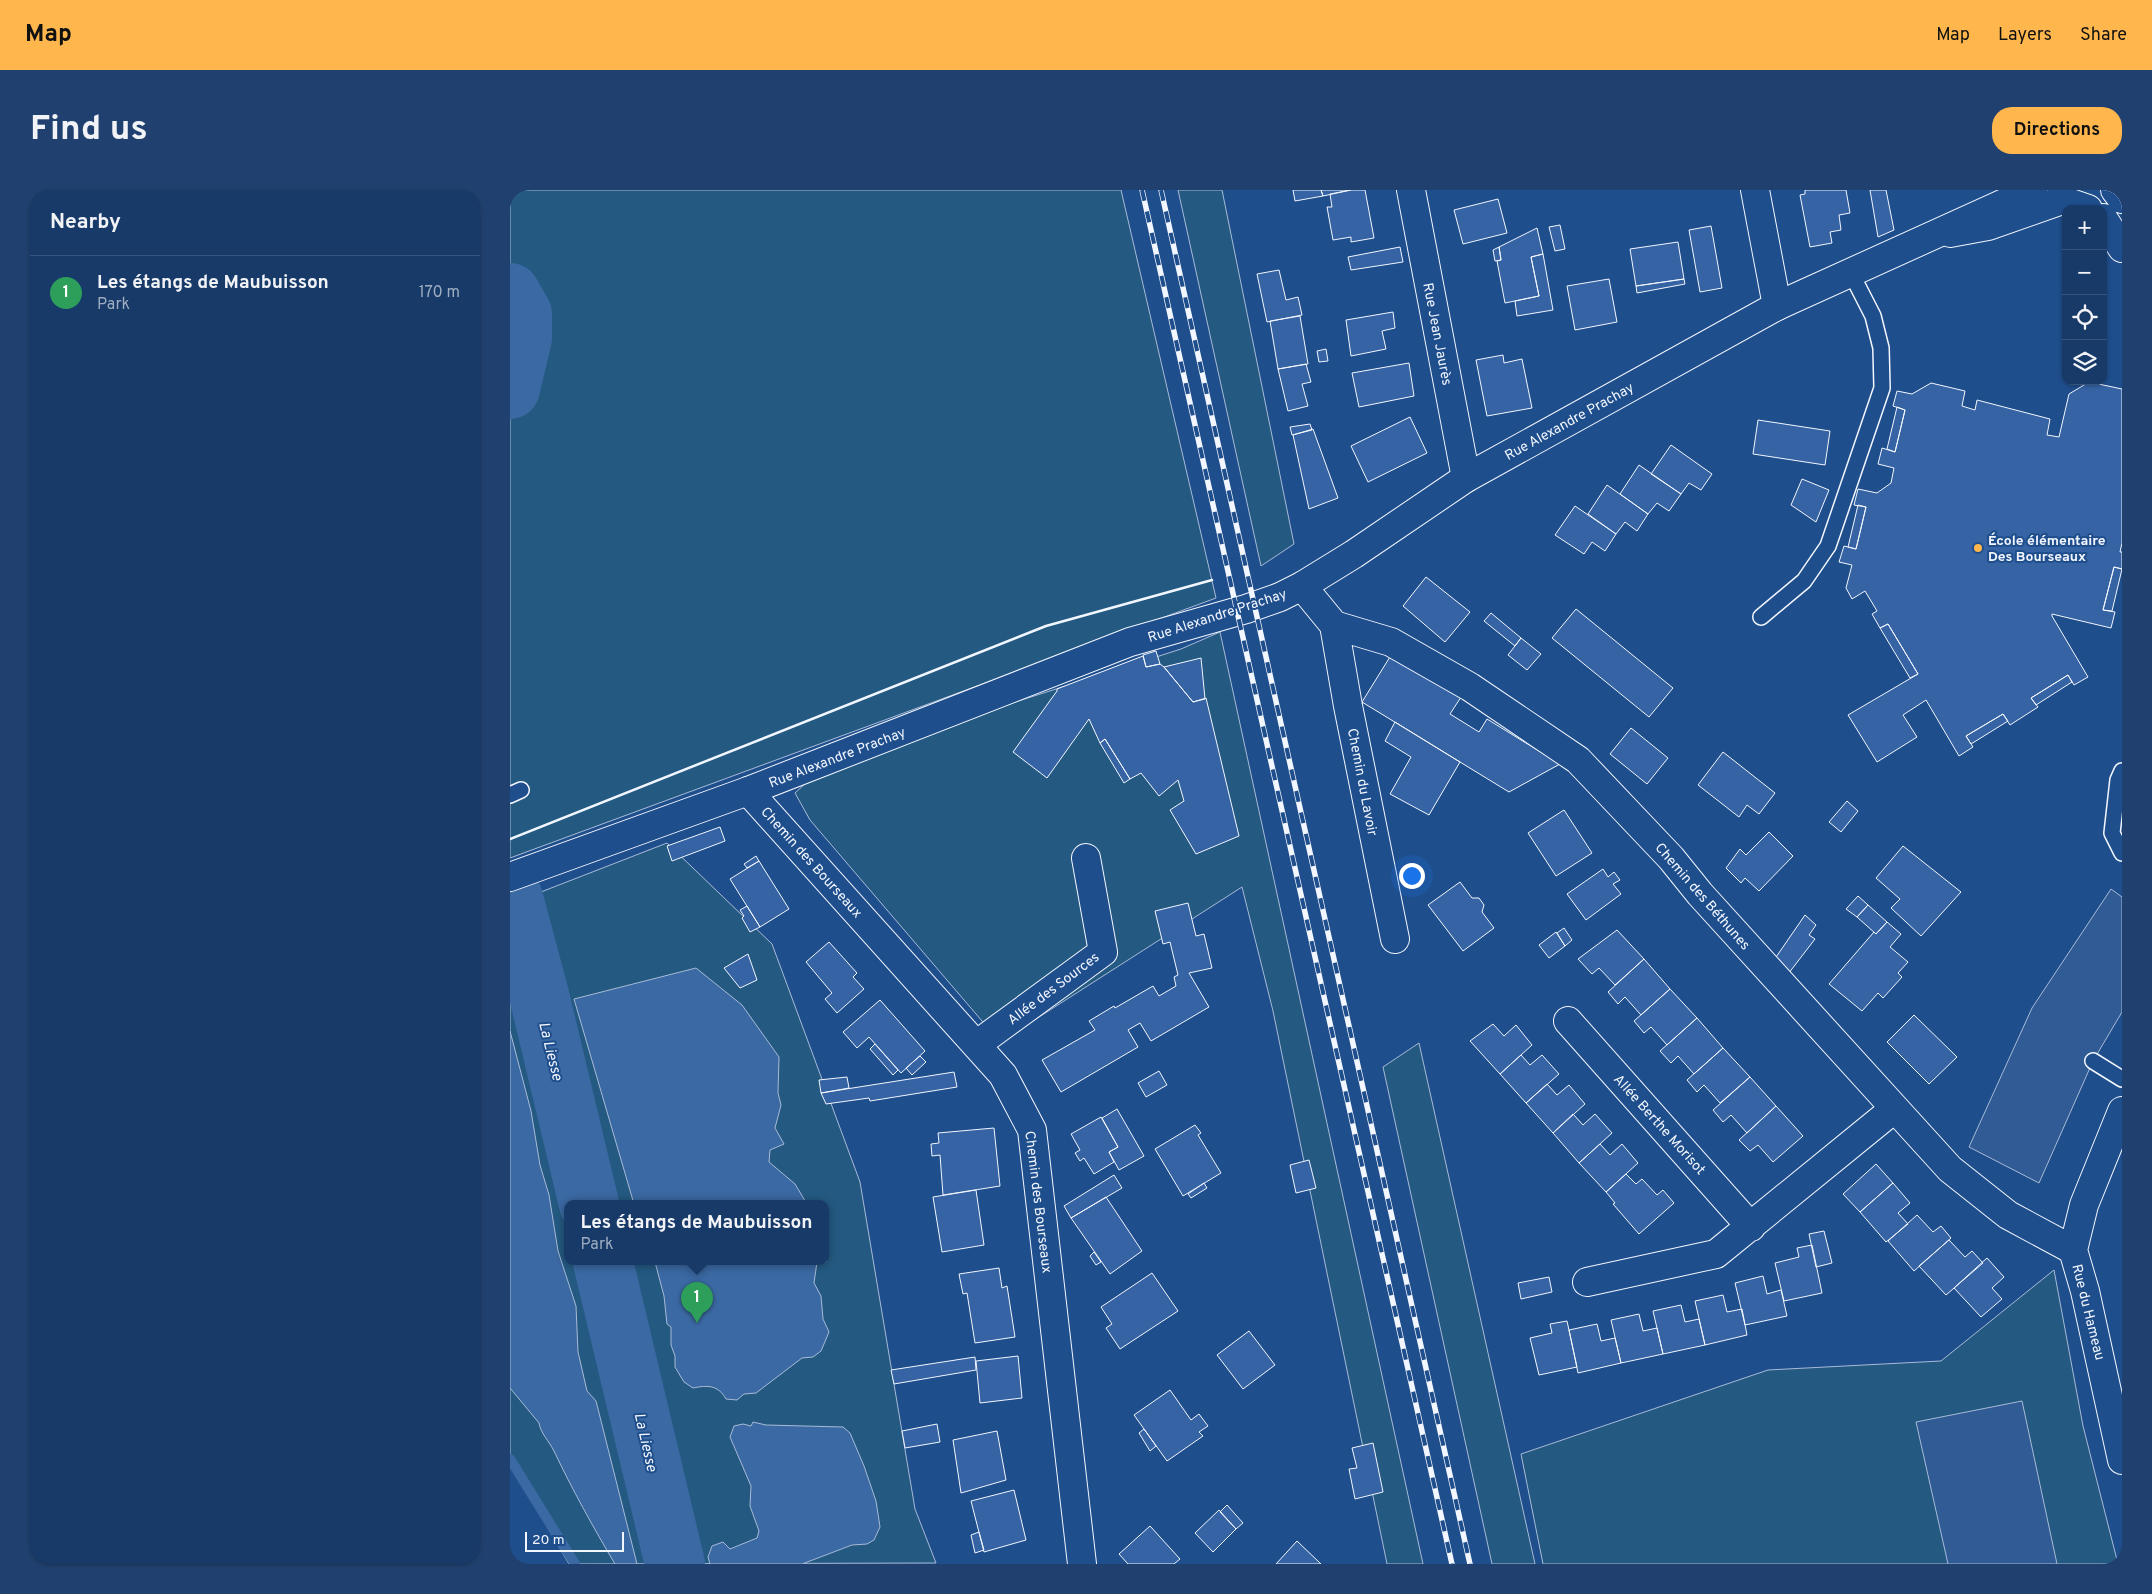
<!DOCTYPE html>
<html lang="en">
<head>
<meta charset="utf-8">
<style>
  :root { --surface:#173a69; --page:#20416f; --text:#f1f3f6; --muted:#9eadc0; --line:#36547d; --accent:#ffb74d }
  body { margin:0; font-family:Overpass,sans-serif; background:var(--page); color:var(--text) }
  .controls { position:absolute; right:15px; top:15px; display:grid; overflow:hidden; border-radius:10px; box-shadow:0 1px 4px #0004 }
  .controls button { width:45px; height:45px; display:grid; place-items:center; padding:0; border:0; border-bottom:1px solid var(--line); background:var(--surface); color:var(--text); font:25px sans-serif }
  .scale { position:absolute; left:15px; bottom:12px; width:99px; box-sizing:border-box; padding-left:5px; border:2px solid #f2f6ff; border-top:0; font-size:14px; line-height:18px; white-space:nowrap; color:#f2f6ff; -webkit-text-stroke:4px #1f4e8c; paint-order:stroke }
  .you { position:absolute; left:901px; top:685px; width:18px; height:18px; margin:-12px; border:4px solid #fff; border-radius:50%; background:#1a73e8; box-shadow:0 0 0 8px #1a73e833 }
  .badge { display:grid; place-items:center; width:32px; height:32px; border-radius:50%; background:var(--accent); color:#fff; font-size:16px; font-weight:700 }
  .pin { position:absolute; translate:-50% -41px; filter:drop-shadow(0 1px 2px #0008) }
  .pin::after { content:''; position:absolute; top:26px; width:18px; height:15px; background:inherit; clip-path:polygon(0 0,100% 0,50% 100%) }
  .popup { position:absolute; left:54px; top:1010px; width:265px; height:65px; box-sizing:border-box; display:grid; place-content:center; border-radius:10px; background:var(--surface); filter:drop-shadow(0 1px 4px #0005); font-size:16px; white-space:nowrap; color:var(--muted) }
  .popup b { font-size:19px; color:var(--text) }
  .popup::after { content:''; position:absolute; left:50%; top:100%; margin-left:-10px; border:10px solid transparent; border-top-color:var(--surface) }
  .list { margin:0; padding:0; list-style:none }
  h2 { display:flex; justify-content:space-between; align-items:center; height:65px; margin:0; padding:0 20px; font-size:21px }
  h2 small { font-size:16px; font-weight:400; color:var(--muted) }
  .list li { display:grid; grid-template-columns:32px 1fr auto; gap:15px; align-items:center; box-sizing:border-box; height:75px; padding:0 20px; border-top:1px solid var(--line) }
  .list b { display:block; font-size:19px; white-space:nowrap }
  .list p { margin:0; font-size:16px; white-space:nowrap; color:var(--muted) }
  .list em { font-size:16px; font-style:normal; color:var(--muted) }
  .icon { flex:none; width:28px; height:28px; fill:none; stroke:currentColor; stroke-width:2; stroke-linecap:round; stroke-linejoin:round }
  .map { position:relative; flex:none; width:1612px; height:1374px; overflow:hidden; border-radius:20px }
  header { display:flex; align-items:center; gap:30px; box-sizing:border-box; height:70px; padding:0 25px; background:var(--accent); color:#111 }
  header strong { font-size:24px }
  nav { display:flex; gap:28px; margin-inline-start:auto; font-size:18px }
  .intro { display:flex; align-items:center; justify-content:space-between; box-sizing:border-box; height:120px; padding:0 30px }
  h1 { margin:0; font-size:35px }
  .button { padding:12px 22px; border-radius:20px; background:var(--accent); color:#111; font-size:18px; font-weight:700 }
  main { display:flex; gap:30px; padding:0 30px }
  aside { flex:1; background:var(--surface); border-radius:20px; box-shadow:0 1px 4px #0004 }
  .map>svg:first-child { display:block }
  .green { fill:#245a82; stroke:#a8bbd7; fill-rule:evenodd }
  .parking { fill:#305b95; stroke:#a8bbd7 }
  .water { fill:#3b69a3; stroke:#a8bbd7 }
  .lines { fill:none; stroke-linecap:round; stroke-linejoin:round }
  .stream { stroke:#3b69a3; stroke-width:10 }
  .river { stroke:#3b69a3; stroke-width:60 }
  .building { fill:#3563a3; stroke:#f2f6ff }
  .service-casing { stroke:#f2f6ff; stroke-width:18 }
  .minor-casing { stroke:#f2f6ff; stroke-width:30 }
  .tertiary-casing { stroke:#f2f6ff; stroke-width:30 }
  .service { stroke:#1f4e8c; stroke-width:15 }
  .minor { stroke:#1f4e8c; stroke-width:28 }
  .tertiary { stroke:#1f4e8c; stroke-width:28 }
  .rail-casing { stroke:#f2f6ff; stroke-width:5.5 }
  .rail { stroke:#1f4e8c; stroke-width:4; stroke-dasharray:11; stroke-linecap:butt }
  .wall { stroke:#f2f6ff; stroke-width:2.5 }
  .poi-dot { fill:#ffb74d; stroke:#1f4e8c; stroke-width:2 }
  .labels { text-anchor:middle; stroke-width:4; stroke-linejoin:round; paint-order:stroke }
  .street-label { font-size:14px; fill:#f2f6ff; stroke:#1f4e8c }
  .poi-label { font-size:14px; font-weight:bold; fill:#f2f6ff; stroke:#1f4e8c; text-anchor:start }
  .water-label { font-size:15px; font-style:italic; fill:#f2f6ff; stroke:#1f4e8c }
</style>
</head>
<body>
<header>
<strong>Map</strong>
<nav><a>Map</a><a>Layers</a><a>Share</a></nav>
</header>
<div class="intro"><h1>Find us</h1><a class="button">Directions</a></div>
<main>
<aside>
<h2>Nearby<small></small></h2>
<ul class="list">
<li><span class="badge" style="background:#2e9e5b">1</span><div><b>Les étangs de Maubuisson</b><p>Park</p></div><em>170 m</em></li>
</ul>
</aside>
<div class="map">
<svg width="1612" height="1374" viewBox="0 0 1612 1374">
  <rect width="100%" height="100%" fill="#1f4e8c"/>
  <!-- green -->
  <path class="green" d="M0,0h611l95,408 -706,260z
    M668,0h44l72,354 -33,22z
    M710,442l203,932h-36l-114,-553 -31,-124 -242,155 -190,-222 -15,-27 22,-20 189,-68 175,-56z
    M157,653l105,101 88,238 55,327 21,54 -367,1 -59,-101v-559zM58,1014h258v58h-258z
    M909,853l102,458 14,63h-43l-109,-497z
    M1544,1080l29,156 35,138h-575l-22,-110 247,-84 173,-9z"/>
  <!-- parking -->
  <path class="parking" d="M1601,699l11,8v115l-29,49 -54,122 -70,-36 63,-139z
    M1512,1211l35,163h-109l-32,-142z"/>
  <!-- water -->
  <path class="water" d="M186,778l46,37 37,52 -1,36 3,12 -6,23 9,16 -14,6 -1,12 26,22 12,20h-173l-60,-205z
    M0,841l21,80 9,54 9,30 9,56 18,55 2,46 9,39 9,10 41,163h-22c-22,-37 -43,-75 -61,-113 -5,-10 -13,-17 -15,-28l-29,-35z
    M145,1072h162l-3,21 7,13 2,23 6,13 -8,19 -8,6 -11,1 -46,35 -12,1 -7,6 -11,-1c-8,-14 -18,-14 -33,-11l-9,-6 -9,-15v-11l-4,-11v-18l-4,-3 -3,-28z
    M243,1232l13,3 77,2 7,6 14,33 12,35 4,26 -6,13 -7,4 -15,1 -50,19h-92l-2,-7 4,-11 11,-4 7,7 27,-11 2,-7 -9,-25 1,-20 -21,-49 4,-11 9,-2 8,2z"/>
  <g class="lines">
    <!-- stream -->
    <path class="stream" d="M0,1269l65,105"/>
    <!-- river -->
    <path class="river" d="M0,103l12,21v24l-12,51
      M3,708l26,97 50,209
      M93,1072l72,302"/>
  </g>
  <!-- building -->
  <path class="building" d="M783,0h28l2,6 -28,5z
    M811,0h30l-28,6z
    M841,0h14l9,48 -23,4v-5l-18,3 -6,-33h5l-2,-13z
    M1295,0h41l4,23 -11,2 2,15 -11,2 2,11 -22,4 -10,-52 5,-1z
    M1360,0h16l8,40 -16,7z
    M988,9l9,34 -44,11 -9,-34z
    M1050,35l5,24 -10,2 -6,-24z
    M1201,36l11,62 -22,4 -11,-62z
    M1027,38l6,26 -12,3 8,39 -34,7 -8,-42 4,-1 -2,-13z
    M1168,52l6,37 -48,7 -6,-37z
    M890,57l3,15 -52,8 -3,-13z
    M989,57l2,13 -6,1 -2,-11z
    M1033,64l10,56 -36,6 -2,-15 24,-5 -8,-39z
    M769,80l7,30 12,-3 4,18 -35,7 -10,-48z
    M1099,89l8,43 -42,8 -8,-44z
    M1174,89l1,5 -48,9 -1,-7z
    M883,122l2,16 -13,3 4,18 -35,7 -5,-36z
    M790,126l8,48 -30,5 -8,-48z
    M816,159l2,12 -9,1 -2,-11z
    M993,165l1,8 18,-4 10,49 -45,8 -11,-56z
    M899,173l5,33 -55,11 -7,-34z
    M796,174l5,18 -9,2 6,22 -20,5 -10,-42z
    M1579,192l33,7v154l-2,9h2v17l-8,-2 -11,43 12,2 -4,16 -59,-14v2l36,61 -14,8 -6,-10 -37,23 7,9 -28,18 -7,-11 -37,22 7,11 -14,9 -33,-56 -23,15 14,22 -40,25 -29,-47 70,-41 -30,-50 -8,4 -8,-14 5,-3 -12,-20 -13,8 -6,-11 6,-23 -13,-3 5,-16 12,3 10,-42 -12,-2 4,-16 19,4 14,-10 3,-15 -16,-4 4,-16 13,4 10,-42 -12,-4 4,-15 15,3 19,-11 34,8 -3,15 13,4 2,-10 73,19 -3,16 12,2 10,-43z
    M1387,217l8,3 -10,42 -8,-3z
    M900,227l17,36 -59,29 -17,-36z
    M1248,230l72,11 -5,34 -72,-11z
    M800,234l2,6 -20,5 -2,-8z
    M803,239l25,69 -29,11 -16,-74z
    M1161,255l41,29 -11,16 -12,-7 -8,11 -30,-20z
    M1129,275l42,29 -12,17 -12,-8 -9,11 -28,-20z
    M1292,289l27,11 -13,32 -25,-17z
    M1097,295l41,29 -11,17 -12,-9 -9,12 -28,-20z
    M1348,315l8,2 -10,42 -8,-2z
    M1065,316l41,28 -11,17 -13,-9 -8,12 -29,-19z
    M1604,377l8,2 -10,42 -9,-1z
    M916,387l44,35 -25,30 -42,-36z
    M1066,419l97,79 -24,29 -97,-79z
    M981,423l30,25 -6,8 -31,-25z
    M1378,434l30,50 -8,4 -30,-50z
    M1011,448l20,16 -14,16 -19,-15z
    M646,461l4,13 -14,3 -3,-12z
    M883,462l70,42 -13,20 29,18 8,-13 73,45 -51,28 -147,-90z
    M633,466l3,11 14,-3 4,3 29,35 13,-4 33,138 -43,18 -26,-44 14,-9 -6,-21 -19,16 -18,-23 -11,6 -25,-40 -5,4 -11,-24 -42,59 -34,-26 44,-61v-2z
    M691,468l4,41 -12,3 -29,-35z
    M1558,485l4,7 -36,23 -5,-7z
    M1493,524l5,7 -37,23 -5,-8z
    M885,532l65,40 -31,53 -39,-21 21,-37 -26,-16z
    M1121,538l37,30 -21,26 -37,-30z
    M595,549l25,40 -6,4 -24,-40z
    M1213,562l52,41 -16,21 -12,-9 -8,12 -41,-32z
    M1337,611l11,10 -17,21 -12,-10z
    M1054,620l28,43 -36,23 -28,-43z
    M210,637l5,14 -53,20 -5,-15z
    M1259,642l24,24 -34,35 -14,-13 -4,5 -15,-15 14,-19 6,6z
    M1393,656l58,46 -40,44 -30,-28 9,-9 -24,-21z
    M246,666l3,5 -12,7 -3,-4z
    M249,671l30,48 -29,18 -30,-48z
    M1093,679l5,8 6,-5 6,8 -7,4 8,10 -35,26 -19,-26z
    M950,692l12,16h7l5,7 -2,7 12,16 -31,23 -35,-46z
    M1348,706l10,9 -11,12 -11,-8z
    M678,713l8,33 8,-2 8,34 -23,5 20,34 -58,34 -11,-18 -12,7 10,17 -77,45 -19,-32 53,-30 -6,-9 25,-15 1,2 38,-22 6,10 17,-10 -2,-9 4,-2 -8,-33 -7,2 -8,-33z
    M1358,715l19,17 -11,12 -19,-17z
    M237,716l13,21 -10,5 -8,-14 2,-2 -4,-6z
    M1295,725l11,10 -7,10 6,4 -30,39 -13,-15z
    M1377,732l14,12 -11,13 18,15 -10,11 4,4 -19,21 -5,-5 -16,18 -33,-27 45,-52 2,2z
    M1054,738l8,12 -7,6 -8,-13z
    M1107,740l27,29 -29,26 -16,-17 -7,6 -14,-15z
    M1046,742l9,14 -16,12 -10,-13z
    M319,752l28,31 -4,4 11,12 -27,24 -12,-14 7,-6 -26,-31z
    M238,764l9,26 -17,8 -16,-20z
    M1134,769l26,30 -29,26 -16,-18 -7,7 -10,-12z
    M1160,799l27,29 -30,27 -16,-18 -7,6 -10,-12z
    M370,810l45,51 -24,22 -32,-36 -12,11 -14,-16z
    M1404,825l43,42 -28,27 -42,-42z
    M1187,828l26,30 -29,26 -16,-18 -7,7 -11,-12z
    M983,834l11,12 12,-11 16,20 -32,29 -30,-33z
    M365,854l23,26 -5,5 -23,-26z
    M1213,858l27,29 -30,26 -16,-18 -7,7 -10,-12z
    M1011,865l9,10 12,-10 17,19 -33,29 -26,-29z
    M410,866l6,6 -14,13 -6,-7z
    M649,881l8,14 -21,12 -8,-14z
    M444,882l3,15 -87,14 -1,-3 -43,6 -5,-11z
    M337,887l2,11 -28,5 -2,-13z
    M1240,887l26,29 -29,27 -16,-18 -8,7 -10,-12z
    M1037,894l10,11 12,-10 16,19 -32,29 -27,-30z
    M1266,916l27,30 -30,26 -15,-17 -8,6 -11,-11z
    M607,919l27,47 -25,14 -10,-18 9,-5 -16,-29z
    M1063,924l10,11 12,-11 17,19 -33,30 -26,-30z
    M591,927l17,30 -9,5 5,10 -20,12 -10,-16 -4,3 -5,-8 5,-3 -9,-16z
    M685,935l6,8 -3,2 23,38 -38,23 -28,-47z
    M484,938l6,58 -57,9 -3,-40 -8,1 -1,-12 8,-1 -1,-10z
    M1090,954l10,11 12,-11 16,19 -32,29 -27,-29z
    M799,970l7,28 -20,5 -6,-28z
    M1366,974l17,19 -33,29 -17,-18z
    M1116,984l10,10 6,-5 15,16 6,-5 11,13 -35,31 -26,-30 2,-1 -9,-11z
    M604,985l8,13 -51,30 -7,-12z
    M694,993l3,5 -16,10 -3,-4z
    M1383,993l17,20 -12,10 10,11 -22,18 -26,-30z
    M466,1000l8,55 -42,7 -9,-55z
    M596,1007l36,54 -32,23 -39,-56z
    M1407,1025l16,17 8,-6 10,12 -37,33 -26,-30z
    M1314,1041l8,32 -16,4 -7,-33z
    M1439,1050l16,17 7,-6 11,12 -37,32 -27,-29z
    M1302,1055l10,48 -38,8 -9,-38 24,-6 -2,-9z
    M584,1062l7,10 -5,3 -6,-9z
    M1477,1068l17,19 -12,11 10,11 -21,18 -27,-29z
    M489,1078l3,20 5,-2 8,51 -40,6 -8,-50 -4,1 -4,-20z
    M642,1083l26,38 -58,38 -14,-21 6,-4 -11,-17z
    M1253,1086l4,18 14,-4 6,26 -42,9 -10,-42z
    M1039,1087l3,15 -31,7 -3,-16z
    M1213,1105l4,17 15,-3 5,26 -42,10 -10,-44z
    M1171,1115l4,17 14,-3 6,26 -42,9 -10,-43z
    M1129,1124l4,17 14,-3 6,26 -42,9 -10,-43z
    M1057,1131l10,46 -38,8 -9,-37 22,-5 -2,-9z
    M1087,1134l4,17 14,-3 6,25 -43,10 -9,-43z
    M739,1141l26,34 -32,24 -26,-34z
    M508,1166l4,42 -42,5 -4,-42z
    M465,1167l1,13 -82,14 -3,-14z
    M660,1200l21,30 8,-6 9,12 -9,6 4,4 -36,25 -33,-46z
    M427,1234l3,18 -35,6 -3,-17z
    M634,1239l12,17 -6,5 -11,-18z
    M487,1241l9,49 -45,13 -8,-53z
    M863,1253l10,49 -28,7 -6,-30 8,-1 -5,-20z
    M504,1300l12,50 -42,12 -13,-51z
    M717,1315l16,18 -7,6 -16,-17z
    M709,1320l17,19 -23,23 -18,-19z
    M640,1336l30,33 -6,5h-46l-9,-10z
    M469,1342l5,18 -9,3 -4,-18z
    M787,1351l24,23h-45z"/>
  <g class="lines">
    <!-- service casing -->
    <g class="service-casing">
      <path id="service" d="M1251,427l43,-36 24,-35 54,-158 -1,-40 -8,-32 -22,-43
        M1612,581l-4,9 -6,53 10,20
        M0,605l11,-5
        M1583,871l29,18"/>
    </g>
    <!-- minor casing -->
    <g class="minor-casing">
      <path id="minor" d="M901,0l55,288
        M1245,0l22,116
        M1605,0l7,9
        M1593,28l19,30
        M1440,43l38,-7 74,-26 26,9
        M792,396l32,39 57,17 79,45 108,73 93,98 29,36 250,275 58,46 65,35
        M824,435l14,81 47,233
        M238,601l255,284 29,55 50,434
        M1058,831l183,206
        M466,855l127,-93 -17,-94
        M1612,921l-38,94 -11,45 12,41 37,169
        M1077,1092l129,-28 178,-145"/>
    </g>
    <!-- tertiary casing -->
    <g class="tertiary-casing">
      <path id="tertiary" d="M0,687l238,-86 382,-149 116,-33 34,-12 22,-11 52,-32 112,-76 311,-172 256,-116"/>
    </g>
    <!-- service -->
    <use href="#service" class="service"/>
    <!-- minor -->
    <use href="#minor" class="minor"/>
    <!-- tertiary -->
    <use href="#tertiary" class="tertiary"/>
    <!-- rail casing -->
    <g class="rail-casing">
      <path id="rail" d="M632,0l310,1374
        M651,0l309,1374"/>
    </g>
    <!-- rail -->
    <use href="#rail" class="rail"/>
    <!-- wall -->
    <path class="wall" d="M0,649l536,-213 166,-46"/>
  </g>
  <!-- markers -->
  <circle class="poi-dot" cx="1468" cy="358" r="5"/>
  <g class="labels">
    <!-- street labels -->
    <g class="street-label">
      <text transform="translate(928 144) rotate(79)" y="5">Rue Jean Jaurès</text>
      <text transform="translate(1059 231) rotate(-29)" y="5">Rue Alexandre Prachay</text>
      <text transform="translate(707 425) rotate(-18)" y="5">Rue Alexandre Prachay</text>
      <text transform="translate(327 567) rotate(-21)" y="5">Rue Alexandre Prachay</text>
      <text transform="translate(853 592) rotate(79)" y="5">Chemin du Lavoir</text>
      <text transform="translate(302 672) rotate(48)" y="5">Chemin des Bourseaux</text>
      <text transform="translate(1193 706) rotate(49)" y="5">Chemin des Béthunes</text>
      <text transform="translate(543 798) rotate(-37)" y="5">Allée des Sources</text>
      <text transform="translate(1150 934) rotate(48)" y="5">Allée Berthe Morisot</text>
      <text transform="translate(529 1012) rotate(83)" y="5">Chemin des Bourseaux</text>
      <text transform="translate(1579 1122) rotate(76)" y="5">Rue du Hameau</text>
    </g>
    <!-- poi labels -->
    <g class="poi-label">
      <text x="1478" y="355">École élémentaire<tspan x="1478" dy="16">Des Bourseaux</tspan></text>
    </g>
    <!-- water labels -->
    <g class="water-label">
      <text transform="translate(41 861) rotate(76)" y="5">La Liesse</text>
      <text transform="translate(136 1252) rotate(77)" y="5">La Liesse</text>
    </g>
  </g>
</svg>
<div class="controls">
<button>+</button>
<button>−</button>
<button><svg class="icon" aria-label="locate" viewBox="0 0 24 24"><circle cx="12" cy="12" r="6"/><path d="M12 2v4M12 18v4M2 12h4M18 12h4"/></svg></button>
<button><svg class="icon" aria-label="layers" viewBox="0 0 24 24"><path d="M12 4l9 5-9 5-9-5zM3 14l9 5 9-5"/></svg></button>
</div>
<div class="scale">20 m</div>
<div class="you"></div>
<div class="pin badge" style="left:187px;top:1133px;background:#2e9e5b">1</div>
<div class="popup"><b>Les étangs de Maubuisson</b>Park</div>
</div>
</main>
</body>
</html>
